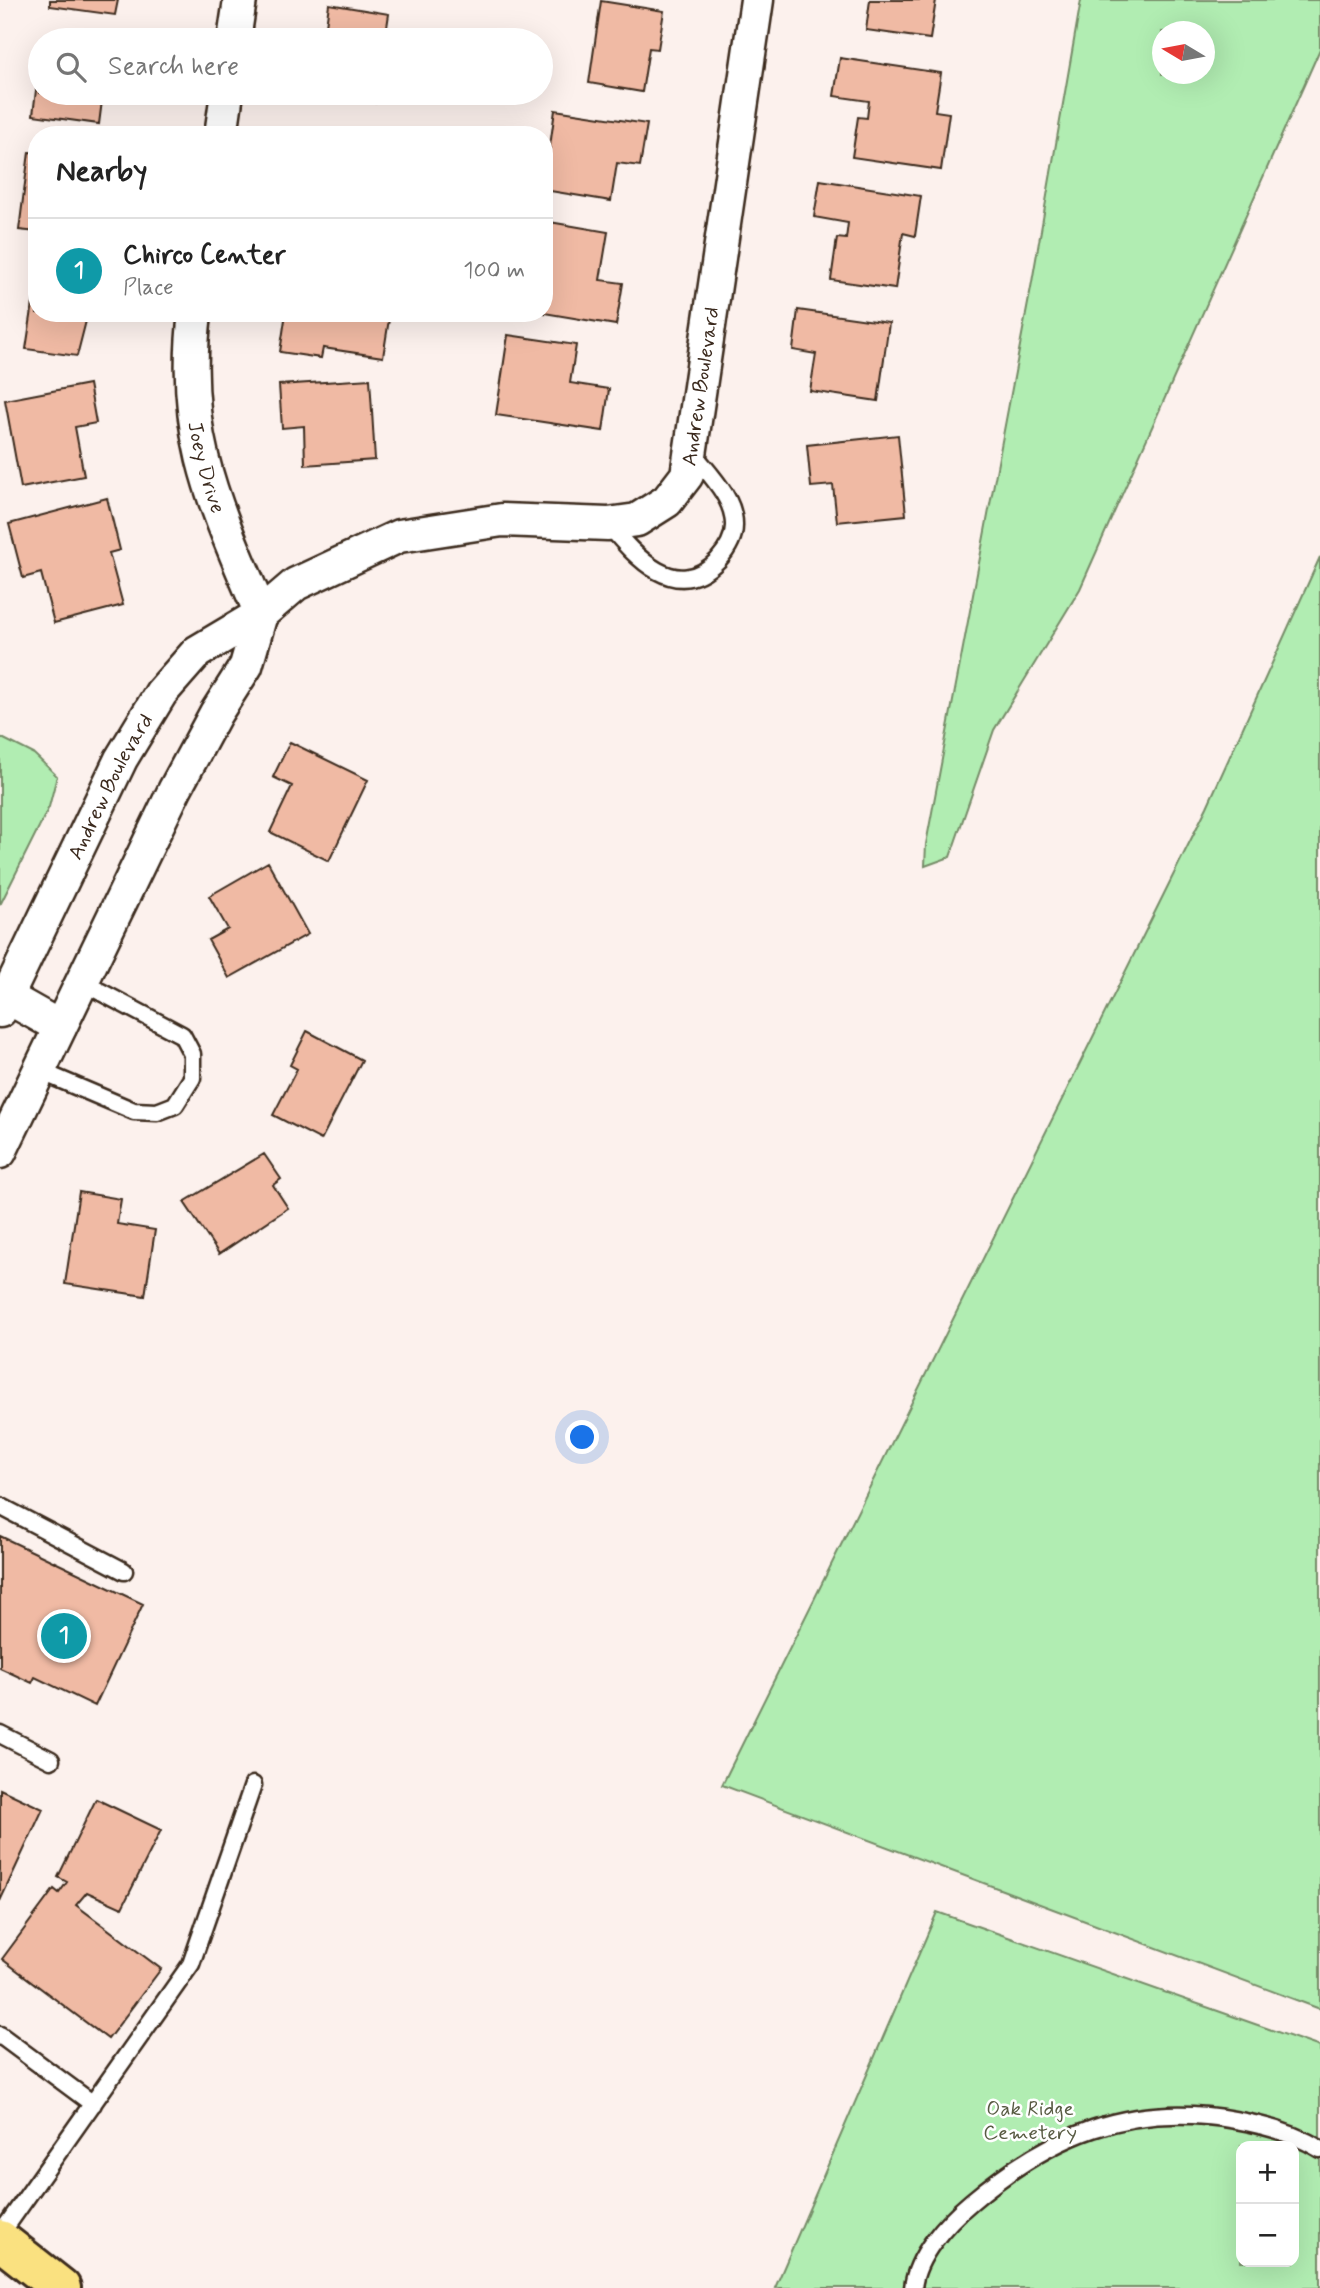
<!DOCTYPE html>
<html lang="en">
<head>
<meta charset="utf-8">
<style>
  :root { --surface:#fff; --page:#f2f2f2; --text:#222; --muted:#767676; --line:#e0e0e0; --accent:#111827 }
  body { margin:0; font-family:Mynerve,sans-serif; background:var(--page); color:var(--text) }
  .controls { position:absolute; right:21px; bottom:21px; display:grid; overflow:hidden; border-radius:14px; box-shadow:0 7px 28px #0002 }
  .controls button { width:63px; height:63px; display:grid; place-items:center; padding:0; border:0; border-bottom:2px solid var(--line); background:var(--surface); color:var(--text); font:35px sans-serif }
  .compass { position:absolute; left:1152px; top:21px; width:63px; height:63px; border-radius:50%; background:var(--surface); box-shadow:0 7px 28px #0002; rotate:280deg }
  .you { position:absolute; left:583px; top:1438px; width:24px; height:24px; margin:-18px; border:5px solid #fff; border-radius:50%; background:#1a73e8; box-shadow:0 0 0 10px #1a73e833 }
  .badge { display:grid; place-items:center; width:46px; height:46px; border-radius:50%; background:var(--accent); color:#fff; font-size:23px; font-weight:700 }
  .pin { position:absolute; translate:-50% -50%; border:4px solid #fff; box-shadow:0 2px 7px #0006 }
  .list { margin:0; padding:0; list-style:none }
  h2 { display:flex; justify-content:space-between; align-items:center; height:91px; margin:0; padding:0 28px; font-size:30px }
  h2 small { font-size:23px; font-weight:400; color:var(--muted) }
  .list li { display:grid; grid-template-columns:46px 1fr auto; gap:21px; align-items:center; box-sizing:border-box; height:105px; padding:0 28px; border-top:2px solid var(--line) }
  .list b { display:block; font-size:26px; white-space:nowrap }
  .list p { margin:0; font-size:23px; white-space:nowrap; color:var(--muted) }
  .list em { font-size:23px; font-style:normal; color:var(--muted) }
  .icon { flex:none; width:38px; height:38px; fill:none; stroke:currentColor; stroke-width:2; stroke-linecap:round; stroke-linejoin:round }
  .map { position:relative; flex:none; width:1320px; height:2288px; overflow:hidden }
  .search { position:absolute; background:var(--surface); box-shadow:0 7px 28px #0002; left:28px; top:28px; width:525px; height:77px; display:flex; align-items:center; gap:18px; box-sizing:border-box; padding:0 24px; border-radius:38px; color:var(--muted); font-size:26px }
  .panel { position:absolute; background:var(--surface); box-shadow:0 7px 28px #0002; left:28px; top:126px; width:525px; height:196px; border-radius:28px }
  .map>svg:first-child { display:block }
  .green { fill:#b1edb2; stroke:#768c68; stroke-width:2; fill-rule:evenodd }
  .building { fill:#f0baa4; stroke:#3b2a1e; stroke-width:2 }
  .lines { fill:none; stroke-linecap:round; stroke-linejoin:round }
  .service-casing { stroke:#3b2a1e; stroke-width:21 }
  .minor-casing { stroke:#3b2a1e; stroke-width:37 }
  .primary-casing { stroke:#3b2a1e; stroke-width:44 }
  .service { stroke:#fff; stroke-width:16 }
  .minor { stroke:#fff; stroke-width:32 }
  .primary { stroke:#fae180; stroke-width:38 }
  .labels { text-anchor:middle; stroke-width:5; stroke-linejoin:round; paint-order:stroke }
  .street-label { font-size:21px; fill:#3b2a1e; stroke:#fff }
  .park-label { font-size:21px; fill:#585b43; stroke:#fff }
</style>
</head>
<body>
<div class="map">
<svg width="1320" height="2288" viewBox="0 0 1320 2288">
  <rect width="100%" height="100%" fill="#fcf1ed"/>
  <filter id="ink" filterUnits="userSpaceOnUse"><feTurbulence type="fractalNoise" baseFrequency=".0143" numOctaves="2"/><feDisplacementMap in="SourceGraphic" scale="14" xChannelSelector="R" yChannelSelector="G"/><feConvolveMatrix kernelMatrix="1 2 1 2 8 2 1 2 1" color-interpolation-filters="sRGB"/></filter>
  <g filter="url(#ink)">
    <!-- green -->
    <path class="green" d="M1081,0h239v49l-240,540 -86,141 -44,127 -25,9 1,-22 106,-562zM1162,32h42v42h-42z
      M1320,557v1452l-598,-224 485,-978z
      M0,737l34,17 23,22 -8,31 -49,98z
      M937,1912l383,135v241h-545zM1241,2146h53v116h-53z"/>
    <!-- building -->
    <path class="building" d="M50,0h68l-3,15 -65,-9z
      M870,0h66l-6,39 -64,-9z
      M601,1l63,10 -6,38 -9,-1 -7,44 -53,-9z
      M329,4l60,10 -4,26h-61z
      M43,37l27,3h-28z
      M40,57v36h63l-4,31 -66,-9z
      M840,58l101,15 -6,38 14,2 -8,57 -89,-13 6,-40 9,1 2,-17 -35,-5z
      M327,93h49l-1,10z
      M555,110l92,14 -7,42 -23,-3 -6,38 -67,-11z
      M307,131l25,4h-26z
      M29,152l8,1v79l-18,-2z
      M820,180l101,16 -6,40 -12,-3 -8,56 -64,-9 6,-42 9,1 2,-16 -34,-6z
      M544,221l64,11 -8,48 23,3 -7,42 -72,-12z
      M37,277v36h51l-11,43 -51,-7z
      M798,310l91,13 -11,78 -68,-10 6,-37 -23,-4z
      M286,313h104l-7,44 -60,-9 -2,10 -41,-6z
      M508,335l68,10 -6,38 39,6 -6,42 -107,-16z
      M370,379l5,81 -70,5 -1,-39 -22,2 -3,-43z
      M89,384l7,39 -21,4 9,49 -63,12 -16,-88z
      M898,435l8,80 -69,7 -4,-37 -22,2 -4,-42z
      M107,498l13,52 -11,3 14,52 -69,18 -13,-50 -18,5 -14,-54z
      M290,742l78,38 -39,81 -59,-29 22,-46 -19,-9z
      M268,862l40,72 -79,44 -21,-38 20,-11 -19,-33z
      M307,1031l55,29 -41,80 -48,-25 24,-46 -7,-4z
      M264,1154l17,25 -8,6 15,23 -69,46 -35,-52z
      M79,1192l42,7 -4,25 38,6 -10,66 -80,-12z
      M0,1536l143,68 -48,102 -60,-29 -3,6 -32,-15z
      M0,1789l43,20 -43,92z
      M96,1799l65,31 -39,78 -35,-16 -11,13 85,64 -53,70 -106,-80 52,-70 5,4 8,-11 -9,-5z"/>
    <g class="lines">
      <!-- service casing -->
      <g class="service-casing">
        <path id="service" d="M608,524c27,32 67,80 110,36 8,-9 16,-20 16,-34 1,-28 -26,-53 -42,-74
          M40,1071l94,40 23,1 18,-7 17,-27v-24l-10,-19 -100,-53
          M0,1506l124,65
          M0,1734l51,26
          M0,2035l93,69
          M0,2235l191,-271 62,-179
          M913,2288c3,-32 34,-66 58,-86 79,-67 159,-101 264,-82 29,5 59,13 85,29"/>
      </g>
      <!-- minor casing -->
      <g class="minor-casing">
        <g id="minor">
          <path d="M234,40l6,-40"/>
          <path d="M221,135l6,-42"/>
          <path id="s1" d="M195,313c-15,122 20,192 66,301"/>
          <path d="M7,997l53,30"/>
          <path id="s2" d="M0,1011l121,-252 40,-66 36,-41 64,-38 35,-30 103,-48 103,-16 106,4 29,-4 30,-19 20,-26 70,-475"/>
          <path d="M0,1152l175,-363 41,-76 30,-47 15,-52"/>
        </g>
      </g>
      <!-- primary casing -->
      <g class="primary-casing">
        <path id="primary" d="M0,2240l61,48"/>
      </g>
      <!-- service -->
      <use href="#service" class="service"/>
      <!-- minor -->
      <use href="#minor" class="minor"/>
      <!-- primary -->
      <use href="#primary" class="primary"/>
    </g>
  </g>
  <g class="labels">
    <!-- street labels -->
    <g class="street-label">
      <text dy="7" stroke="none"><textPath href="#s2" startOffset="1043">Andrew Boulevard</textPath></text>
      <text dy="7" stroke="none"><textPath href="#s1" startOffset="156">Joey Drive</textPath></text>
      <text dy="7" stroke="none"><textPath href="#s2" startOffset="250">Andrew Boulevard</textPath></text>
    </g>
    <!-- park labels -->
    <g class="park-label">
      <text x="1030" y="2115">Oak Ridge<tspan x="1030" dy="24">Cemetery</tspan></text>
    </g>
  </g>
</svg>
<div class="controls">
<button>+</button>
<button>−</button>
</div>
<svg class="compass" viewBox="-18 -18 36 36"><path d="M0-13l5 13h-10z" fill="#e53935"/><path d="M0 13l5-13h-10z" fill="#767676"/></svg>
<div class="you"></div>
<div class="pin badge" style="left:64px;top:1636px;background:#0f9aa8">1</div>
<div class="search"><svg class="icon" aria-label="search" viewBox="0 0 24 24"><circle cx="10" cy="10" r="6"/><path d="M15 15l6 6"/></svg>Search here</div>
<section class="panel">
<h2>Nearby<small></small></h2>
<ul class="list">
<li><span class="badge" style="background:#0f9aa8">1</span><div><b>Chirco Center</b><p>Place</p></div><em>100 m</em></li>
</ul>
</section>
</div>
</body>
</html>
